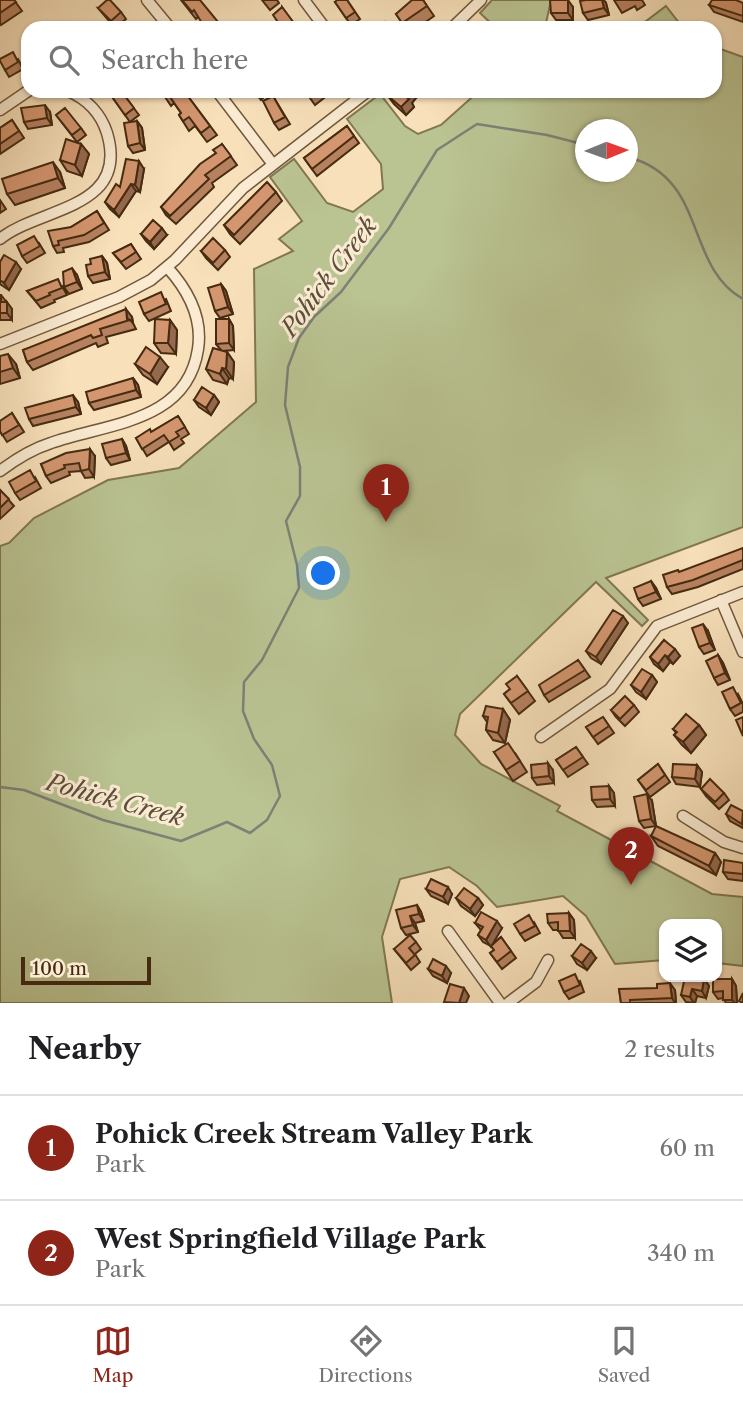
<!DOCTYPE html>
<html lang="en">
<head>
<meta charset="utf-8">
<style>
  :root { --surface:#fff; --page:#f2f2f2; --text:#202124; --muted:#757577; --line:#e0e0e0; --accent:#8f2418 }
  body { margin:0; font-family:"Libre Caslon Text",serif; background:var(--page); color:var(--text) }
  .controls { position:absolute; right:21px; bottom:21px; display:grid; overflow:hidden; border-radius:14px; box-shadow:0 2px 5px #0004 }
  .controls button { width:63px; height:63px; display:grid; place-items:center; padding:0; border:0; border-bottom:2px solid var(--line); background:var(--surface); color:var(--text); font:35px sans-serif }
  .compass { position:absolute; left:575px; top:119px; width:63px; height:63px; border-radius:50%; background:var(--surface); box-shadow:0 2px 5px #0004; rotate:89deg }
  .scale { position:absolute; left:21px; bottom:18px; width:130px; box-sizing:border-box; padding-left:7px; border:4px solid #462b11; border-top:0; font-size:19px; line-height:24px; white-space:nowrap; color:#462b11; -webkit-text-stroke:5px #faebd2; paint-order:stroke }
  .you { position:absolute; left:324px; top:574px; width:24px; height:24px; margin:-18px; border:5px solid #fff; border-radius:50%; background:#1a73e8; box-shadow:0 0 0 10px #1a73e833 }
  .badge { display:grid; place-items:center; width:46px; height:46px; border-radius:50%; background:var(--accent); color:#fff; font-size:23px; font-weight:700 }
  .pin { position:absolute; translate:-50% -58px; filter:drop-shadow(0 2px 4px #0008) }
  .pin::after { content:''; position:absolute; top:37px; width:24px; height:21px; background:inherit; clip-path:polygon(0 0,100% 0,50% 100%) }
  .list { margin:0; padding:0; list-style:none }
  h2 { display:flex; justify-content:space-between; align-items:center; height:91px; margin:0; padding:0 28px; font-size:30px }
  h2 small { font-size:23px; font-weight:400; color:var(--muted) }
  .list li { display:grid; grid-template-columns:46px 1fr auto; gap:21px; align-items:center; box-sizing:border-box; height:105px; padding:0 28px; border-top:2px solid var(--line) }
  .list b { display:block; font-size:26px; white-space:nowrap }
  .list p { margin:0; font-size:23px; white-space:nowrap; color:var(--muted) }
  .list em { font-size:23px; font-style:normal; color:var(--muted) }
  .icon { flex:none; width:38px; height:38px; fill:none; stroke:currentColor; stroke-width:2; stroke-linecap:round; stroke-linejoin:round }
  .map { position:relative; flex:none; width:743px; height:1003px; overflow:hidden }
  .search { position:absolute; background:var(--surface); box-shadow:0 2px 5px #0004; left:21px; right:21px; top:21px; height:77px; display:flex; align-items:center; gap:18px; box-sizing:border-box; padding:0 24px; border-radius:21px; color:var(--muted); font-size:26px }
  .sheet { height:301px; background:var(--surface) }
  nav { display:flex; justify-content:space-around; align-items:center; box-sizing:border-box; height:98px; border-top:2px solid var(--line); background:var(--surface); font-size:19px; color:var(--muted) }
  nav a { display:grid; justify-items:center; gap:4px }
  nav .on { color:var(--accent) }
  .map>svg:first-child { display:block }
  .green { fill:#bac392; stroke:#807752; stroke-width:2; fill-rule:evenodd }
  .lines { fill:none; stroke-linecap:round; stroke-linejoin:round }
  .stream { stroke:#7d8176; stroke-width:2.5 }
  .minor-casing { stroke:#72583b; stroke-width:13 }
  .minor { stroke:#faebd2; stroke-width:10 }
  .wall { fill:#b5815f; stroke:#462b11; stroke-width:2 }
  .shaded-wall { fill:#94694e; stroke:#462b11; stroke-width:2 }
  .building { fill:#d3966f; stroke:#462b11; stroke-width:2 }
  .labels { text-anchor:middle; stroke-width:6; stroke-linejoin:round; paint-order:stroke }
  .water-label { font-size:24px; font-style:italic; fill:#5d4f3b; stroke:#faebd2 }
</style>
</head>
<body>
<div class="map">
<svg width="743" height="1003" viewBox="0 0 743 1003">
  <rect width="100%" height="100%" fill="#f7e0ba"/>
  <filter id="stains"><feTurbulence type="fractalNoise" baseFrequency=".00286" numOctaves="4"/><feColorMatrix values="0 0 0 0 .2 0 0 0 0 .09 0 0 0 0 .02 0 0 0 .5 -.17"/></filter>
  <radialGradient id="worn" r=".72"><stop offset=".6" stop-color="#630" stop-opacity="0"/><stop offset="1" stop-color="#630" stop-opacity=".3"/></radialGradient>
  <!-- green -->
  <path class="green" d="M492,0h59l-6,28h-49l-16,-15z
    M666,6l17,22h-46z
    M715,47l28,10v470l-137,51 42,42 -6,6 -46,-44 -136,132 -5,21 26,29 79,42 -3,5 155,83 31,3v69l-26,-3v-39h-53v36l-49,4 -29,-48 -23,-20 -66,11 -20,-21 -28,-19 -49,12 -18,58 10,66h-392v-457l9,-3 25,-25 74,-38 71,-12 77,-66 -2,-133 39,-18 -14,-12 23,-18 -32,-44 24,-18 33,44 26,9 30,-23 -2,-25 -34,-45 33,-25 25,32 13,8 23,-9 38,-34h236zM586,130h42v42h-42z"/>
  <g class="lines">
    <!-- stream -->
    <path class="stream" d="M628,157c80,21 56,109 115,142
      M0,787l24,3 79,30 78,21 46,-19 23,11 17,-13 13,-24 -8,-31 -18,-26 -11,-28 1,-29 18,-22 37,-72 -2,-23 -11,-44 14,-25v-29l-15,-62 3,-38 11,-29 15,-21 27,-25 48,-64 48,-78 40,-26 70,11 39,10"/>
    <!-- minor casing -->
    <g class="minor-casing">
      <path id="minor" d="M147,0l23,28
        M304,0l21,28
        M452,28l29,-28
        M217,91l55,72
        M0,110l28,-19
        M0,239c39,-32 130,-29 107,-106 -6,-19 -20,-34 -39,-42
        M0,344l119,-47 32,-17 24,-20 68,-72 125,-97
        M0,471c16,-12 32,-22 51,-28 56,-20 136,-20 147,-94 5,-32 -10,-59 -31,-82
        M721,600l22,52
        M541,737l69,-48 47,-63 86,-34
        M683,816l41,26 19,6
        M448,931l52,72
        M508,1003l28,-21 12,-22"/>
    </g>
    <!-- minor -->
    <use href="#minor" class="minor"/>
  </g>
  <!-- wall -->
  <path class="wall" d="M0,0h14l8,11 -21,14 -1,-2z
    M181,0h19l-2,17 -2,2z
    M262,0h15l2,3 -9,7z
    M347,0l13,19 -9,6 -16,-23z
    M423,0l11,16 -17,12h-11l-10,-14z
    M614,0h28l3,5 -8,5 -2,-4 -13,7z
    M606,3l3,12 -21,5 -5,-7z
    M743,3v19l-29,-10 -5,-7z
    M282,7l15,21h-15z
    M573,7v13h-17l-5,-7z
    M98,8l23,4 5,7 -11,9z
    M18,59l5,10 -14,8 -4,-7z
    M108,91h13l18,24 -9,7z
    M161,91h23l33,44 -10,7 -12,-16 -6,5 -10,-16 2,-2 -7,-10 -3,3z
    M254,91h16l-9,9z
    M305,91h28l-18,14z
    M423,91h9l-6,4z
    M273,96l17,28 -11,6 -5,-7z
    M388,96l24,7 2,4 -8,8 -12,-11z
    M50,112l2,13 -24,4 -4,-7z
    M56,115l25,13 5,7 -9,7z
    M12,120l12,18 -24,16v-26z
    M137,121l5,7 3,22 -12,3 -5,-7z
    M347,126l12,17 -42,33 -13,-18z
    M81,144l8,10 -7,22 -15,-5 -7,-11z
    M222,144l15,21 -25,18 2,4 -38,37 -10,-9 -5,-8 55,-54z
    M144,169l-4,23 -4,-1 -17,26 -9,-8 -5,-7 15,-15z
    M60,172l5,16 -50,17 -8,-11z
    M276,192l6,9 -42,43 -10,-10 -6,-9z
    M0,200l6,9 -6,4z
    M97,211l12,19 -20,12 -26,6 1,4 -7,1 -4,-7 18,-19z
    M141,234l26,1 -13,14 -8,-8z
    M39,243l6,10 -18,10 -5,-7z
    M131,244l10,15 -15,10 -13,-16z
    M225,250l5,7 -12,13 -12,-12 -5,-7z
    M102,256l5,7 3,16 -17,4 -5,-7 3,-12z
    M0,262l21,7 -12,21 -9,-6z
    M77,275l5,14 -13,5 -5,-7z
    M221,284l5,7 7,23 -13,4 -5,-7z
    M62,286l5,9 -13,5 1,2 -14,6 -14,-17z
    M0,295h1l11,14v11h-12z
    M166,299l5,12 -22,10 -5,-7z
    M132,317l1,6 3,6 -30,8 2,6 -10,4 -2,-4 -63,27 -6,-8 -4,-12z
    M229,319l4,7 1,24 -11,1 4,1 7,10 -1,17 -4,-1 -2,6 -14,-4 -7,-11 15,-19 -5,-6z
    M170,320l7,10 -1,24 -15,-1 -7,-10z
    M0,356l16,8 4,14 -20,6z
    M135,364l33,3 -11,17 -14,-9z
    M133,378l5,7 3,12 -47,13 -5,-7z
    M214,395l5,7 -8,13 -12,-8 -5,-7z
    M78,402l3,12 -48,12 -4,-7z
    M12,413l12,19 -17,10 -7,-11z
    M178,416l11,18 -8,5 3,4 -10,7 -5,-8 -22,14 -11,-18 15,-6z
    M122,439l4,7 4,14 -19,5 -5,-7z
    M95,456l-1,21 -9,1 -4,-7 -12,1 1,3 -19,8 -5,-7 -5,-12z
    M35,477l6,11 -21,12 -5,-7z
    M0,490l14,16 -14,13z
    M743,548v21l-45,18 -26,7 -5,-7z
    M651,581l5,7 5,11 -18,7 -5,-7z
    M628,623l-27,41 -10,-6 -5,-7z
    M708,631l7,19 -11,4 -5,-7z
    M664,640l16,16 -7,8 -3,-2 -7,9 -9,-7 -4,-7z
    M718,655l5,8 7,17 -12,5 -4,-7z
    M578,660l12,17 -41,25 -5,-7z
    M652,675l5,7 -11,17 -10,-7 -5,-7z
    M517,676l18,25 -16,13 -15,-20 6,-5z
    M738,694l5,10v8l-8,4 -5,-7z
    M634,705l5,7 -14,14 -9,-9 -5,-7z
    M503,709l7,11 -5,23 -12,-3 -7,-10 1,-8 -4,-6z
    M603,717l11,16 -16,11 -12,-17z
    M699,725l7,10 -15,18 -9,-8 -8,-10 2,-2 -3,-4z
    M576,747l12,17 -20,13 -12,-17z
    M494,752l21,1 12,19 -14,9z
    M658,764l12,18 -20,15 -12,-17z
    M697,765l5,7 -2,15 -24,-3 -4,-7z
    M553,770l1,13 -17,2 -5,-7z
    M609,786l5,7 1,13 -18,1 -5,-7z
    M701,789l23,4 5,7 -10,9 -13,-13z
    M652,801l4,25 -12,2 -5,-7z
    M743,811v17l-13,-7 -4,-7z
    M651,836l64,17 6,9 -5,13 -58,-29z
    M743,863v18l-15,-2 -5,-7z
    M426,889l26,5 -4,10 -17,-8z
    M456,898h22l5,7 -8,11 -14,-10z
    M417,905l4,7 3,9 -9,2 3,9 -12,3 -5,-7z
    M569,913l5,7 1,18h-12l-5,-8h-5l-5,-7z
    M534,922l6,11 -15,8 -5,-7z
    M475,923l27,5 -10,16 9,-7 15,21 -14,11 -12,-16 4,-3 -3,-4 -8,-4 -5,-7 3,-5z
    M416,942l5,7 -6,5 5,8 -9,8 -17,-21z
    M572,956l24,2 -9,12 -10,-6z
    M428,969l23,4 -4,10 -14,-7z
    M704,979l5,7 -3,12 -9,-2 -2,7 -9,-1 -5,-7z
    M732,979l4,7 1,17h-11l-3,-5 -5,1 -5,-7z
    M580,981l4,11 -15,7 -5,-7z
    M619,989l56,1 1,13h-55z"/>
  <!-- shaded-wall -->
  <path class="shaded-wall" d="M568,0l5,7v13l-5,-7z
    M602,0h2l2,3 3,12 -5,-7z
    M409,91h13l-10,12 2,4 -8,8 -5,-8 4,-11z
    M45,105l5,7 2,13 -5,-7z
    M137,121l5,7 3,22 -5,-7z
    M81,144l8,10 -7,22 -7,-11z
    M139,161l5,8 -4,23 -5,-7z
    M53,162l7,10 5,16 -7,-10z
    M131,184l5,7 -17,26 -5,-7z
    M162,228l5,7 -13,14 -4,-7z
    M102,256l5,7 3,16 -5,-7z
    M16,262l5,7 -12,21 -5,-7z
    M72,268l5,7 5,14 -5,-7z
    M221,284l5,7 7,23 -5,-7z
    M7,302l5,7v11l-5,-7z
    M126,309l6,8 1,6 -3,-3 -3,-1z
    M229,319l4,7 1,24 -5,-7z
    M170,320l7,10 -1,24 -8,-11z
    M227,352l7,10 -1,17 -7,-10z
    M8,354l8,10 4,14 -7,-10z
    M160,357l8,10 -11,17 -7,-10z
    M222,368l7,10 -2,6 -7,-10z
    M133,378l5,7 3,12 -5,-7z
    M73,395l5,7 3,12 -5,-7z
    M214,395l5,7 -8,13 -5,-7z
    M122,439l4,7 4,14 -4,-7z
    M90,449l5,7 -1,21 -5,-8z
    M651,581l5,7 5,11 -5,-7z
    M623,616l5,7 -27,41 -5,-7z
    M703,624l5,7 7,19 -5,-7z
    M675,649l5,7 -7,8 -5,-7z
    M665,655l5,7 -7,9 -5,-7z
    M718,655l5,8 7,17 -5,-7z
    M652,675l5,7 -11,17 -5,-7z
    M503,709l7,11 -5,23 -7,-10z
    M699,725l7,10 -15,18 -8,-11z
    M548,763l5,7 1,13 -5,-7z
    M697,765l5,7 -2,15 -5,-8z
    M609,786l5,7 1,13 -5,-7z
    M647,794l5,7 4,25 -5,-7z
    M715,853l6,9 -5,13 -7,-9z
    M448,887l4,7 -4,10 -5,-7z
    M478,898l5,7 -8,11 -5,-7z
    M417,905l4,7 3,9 -5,-7z
    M569,913l5,7 1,18 -5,-7z
    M410,916l5,7 3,9 -5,-7z
    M497,921l5,7 -11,19 -5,-7z
    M591,951l5,7 -9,12 -5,-7z
    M446,966l5,7 -4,10 -5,-7z
    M704,979l5,7 -3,12 -4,-7z
    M732,979l4,7 1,17h-2l-3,-3z
    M670,983l5,7 1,13h-1l-3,-5z
    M464,988l5,8 -3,7h-7z
    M692,989l5,7 -2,7h-1l-4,-6z"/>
  <!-- building -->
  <path class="building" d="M0,0h14l2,2 -16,11z
    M107,0h3l11,12 -10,9 -13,-13z
    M182,0h18l23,28h-18l-11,-18 -2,2z
    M337,0h10l8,12 -9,6 -11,-16z
    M412,0h11l4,6 -25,17 -6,-9z
    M550,0h18v13h-17z
    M586,0h16l2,8 -21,5 -3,-12z
    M712,0h24l7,3v13l-34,-11z
    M282,7l12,16 -6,5h-6l-9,-13z
    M385,22l4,6h-12z
    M483,23l3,5h-11z
    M371,24l3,4h-8z
    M13,52l5,10 -13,8 -5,-9v-2z
    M108,91h13l13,17 -9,7z
    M161,91h23l26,35 -9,7 -12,-16 -6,4 -4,-6 2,-2 -13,-19 -4,2z
    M392,91h17l-4,5 4,3 -8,8 -13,-11z
    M273,96l12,21 -11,6 -11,-22z
    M45,105l2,13 -23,4 -3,-14z
    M65,108l16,20 -9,7 -16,-20z
    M12,120l7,11 -19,13v-16z
    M137,121l3,22 -12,3 -4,-23z
    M347,126l7,10 -42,33 -8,-11z
    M66,139l15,5 -6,21 -15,-5z
    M222,144l9,12 -26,19 4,4 -39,37 -9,-9 39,-43 16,-11 -3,-3z
    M126,159l13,2 -4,24 -4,-1 -17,26 -9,-8 11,-18 4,3z
    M53,162l5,16 -51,16 -5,-15z
    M267,182l9,10 -42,43 -10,-10z
    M97,211l7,12 -20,12 -26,6 1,4 -6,1 -5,-15 23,-4z
    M153,220l9,8 -12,14 -9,-8z
    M34,236l6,10 -18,10 -5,-11z
    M213,238l12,12 -12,13 -12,-12z
    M131,244l5,8 -15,10 -8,-9z
    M4,255l12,7 -12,21 -4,-3v-18z
    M102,256l3,16 -17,4 -2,-11 5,-1 -1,-5z
    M72,268l5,14 -13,5 -1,-15z
    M58,279l4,9 -13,5 1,2 -14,6 -9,-10z
    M221,284l7,23 -13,4 -7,-23z
    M161,292l5,12 -22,10 -5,-12z
    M0,295h1v7h6v11h-7z
    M126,309l1,10 3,1 -30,9 2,6 -9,3 -2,-3 -64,27 -4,-12z
    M155,319l15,1 -2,23h-14z
    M216,319h13v24l-13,1z
    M146,347l14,10 -10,17 -15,-10z
    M213,348l14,4 -1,17 -4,-1 -2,6 -14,-5z
    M8,354l5,14 -13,4v-16z
    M133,378l3,12 -47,13 -3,-11z
    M202,387l12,8 -8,13 -12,-8z
    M73,395l3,12 -47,12 -4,-11z
    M12,413l7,12 -17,10 -2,-4v-10z
    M178,416l7,11 -9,5 3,4 -10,6 -5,-7 -22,14 -6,-11 14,-9 1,3z
    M122,439l4,14 -20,5 -4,-14z
    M90,449l-1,20 -8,2 -2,-8 -15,2 1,3 -19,8 -5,-12 25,-11z
    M30,470l6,11 -21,12 -6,-11z
    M0,490l9,9 -9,9z
    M743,548v12l-50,20 -26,7 -4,-12 15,-5 1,2z
    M651,581l5,11 -18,7 -4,-11z
    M613,610l10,6 -27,41 -10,-6z
    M703,624l7,19 -11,4 -7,-19z
    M664,640l11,9 -7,8 -3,-2 -7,9 -8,-7z
    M718,655l7,18 -11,5 -8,-17z
    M578,660l7,10 -41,25 -5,-10z
    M642,669l10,6 -11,17 -10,-7z
    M517,676l11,15 -17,12 -7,-9 6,-5 -4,-5z
    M733,687l8,16 -11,6 -8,-17z
    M625,696l9,9 -14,14 -9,-9z
    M486,706l17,3 -5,24 -12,-3 2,-13 -5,-1z
    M686,714l13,11 -16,17 -9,-7 3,-3 -4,-3z
    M603,717l6,9 -16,11 -7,-10z
    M743,717v19l-7,-16z
    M508,743l12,18 -14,9 -12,-18z
    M576,747l7,10 -20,13 -7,-10z
    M548,763l1,13 -17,2 -1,-13z
    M658,764l7,11 -19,15 -8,-10z
    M673,764l24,1 -2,14 -23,-2z
    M710,779l14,14 -9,9 -14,-13z
    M609,786l1,13 -18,1 -1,-13z
    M647,794l4,25 -12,2 -5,-24z
    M731,805l12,6 -1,13 -16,-10z
    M656,826l59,27 -6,13 -58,-30z
    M724,860l19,3v11l-20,-2z
    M431,879l17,8 -5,10 -17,-8z
    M464,888l14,10 -8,11 -14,-11z
    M417,905l2,9 -9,2 3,9 -12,3 -5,-18z
    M481,912l16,9 -11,19 -8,-5 5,-8 -8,-4z
    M569,913l1,18h-12v-9l-10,1 -1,-9z
    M529,915l6,11 -15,8 -6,-10z
    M410,935l6,7 -7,6 6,7 -9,8 -12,-14z
    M501,937l10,14 -14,11 -7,-9 4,-3 -3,-4z
    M581,944l10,7 -9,12 -10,-7z
    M433,959l13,7 -4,10 -14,-7z
    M575,974l5,11 -16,7 -5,-11z
    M685,977h9l10,2 -2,12 -10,-2 -2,8 -9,-2z
    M713,979h19v21h-9v-9l-10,1z
    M670,983l2,15 -42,2v3h-9l-2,-14 38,-1v-4z
    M450,984l14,4 -5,15 -15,-1z
    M743,993v10l-4,-2z"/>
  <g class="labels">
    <!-- water labels -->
    <g class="water-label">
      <text transform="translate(329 277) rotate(-53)" y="8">Pohick Creek</text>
      <text transform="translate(115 800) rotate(15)" y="8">Pohick Creek</text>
    </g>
  </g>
  <rect width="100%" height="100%" filter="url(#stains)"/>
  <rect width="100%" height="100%" fill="url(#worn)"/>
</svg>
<div class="controls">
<button><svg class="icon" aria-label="layers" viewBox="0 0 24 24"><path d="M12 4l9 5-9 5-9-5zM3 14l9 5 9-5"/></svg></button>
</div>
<svg class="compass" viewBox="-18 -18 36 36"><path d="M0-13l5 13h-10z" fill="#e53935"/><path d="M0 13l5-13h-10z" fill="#757577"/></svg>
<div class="scale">100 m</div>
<div class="you"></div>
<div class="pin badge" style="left:386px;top:522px">1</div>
<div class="pin badge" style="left:631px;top:885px">2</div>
<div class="search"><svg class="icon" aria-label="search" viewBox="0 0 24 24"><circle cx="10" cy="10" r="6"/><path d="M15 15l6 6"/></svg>Search here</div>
</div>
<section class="sheet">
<h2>Nearby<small>2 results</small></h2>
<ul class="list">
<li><span class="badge">1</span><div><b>Pohick Creek Stream Valley Park</b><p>Park</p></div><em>60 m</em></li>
<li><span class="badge">2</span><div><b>West Springfield Village Park</b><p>Park</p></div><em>340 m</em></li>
</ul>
</section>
<nav>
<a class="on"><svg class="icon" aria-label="map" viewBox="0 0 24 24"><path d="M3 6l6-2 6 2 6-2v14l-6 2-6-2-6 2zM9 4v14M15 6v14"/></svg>Map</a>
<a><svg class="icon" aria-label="directions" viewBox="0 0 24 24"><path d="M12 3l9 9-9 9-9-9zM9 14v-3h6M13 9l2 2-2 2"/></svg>Directions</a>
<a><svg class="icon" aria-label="saved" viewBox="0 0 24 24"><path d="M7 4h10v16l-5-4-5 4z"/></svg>Saved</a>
</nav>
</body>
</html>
